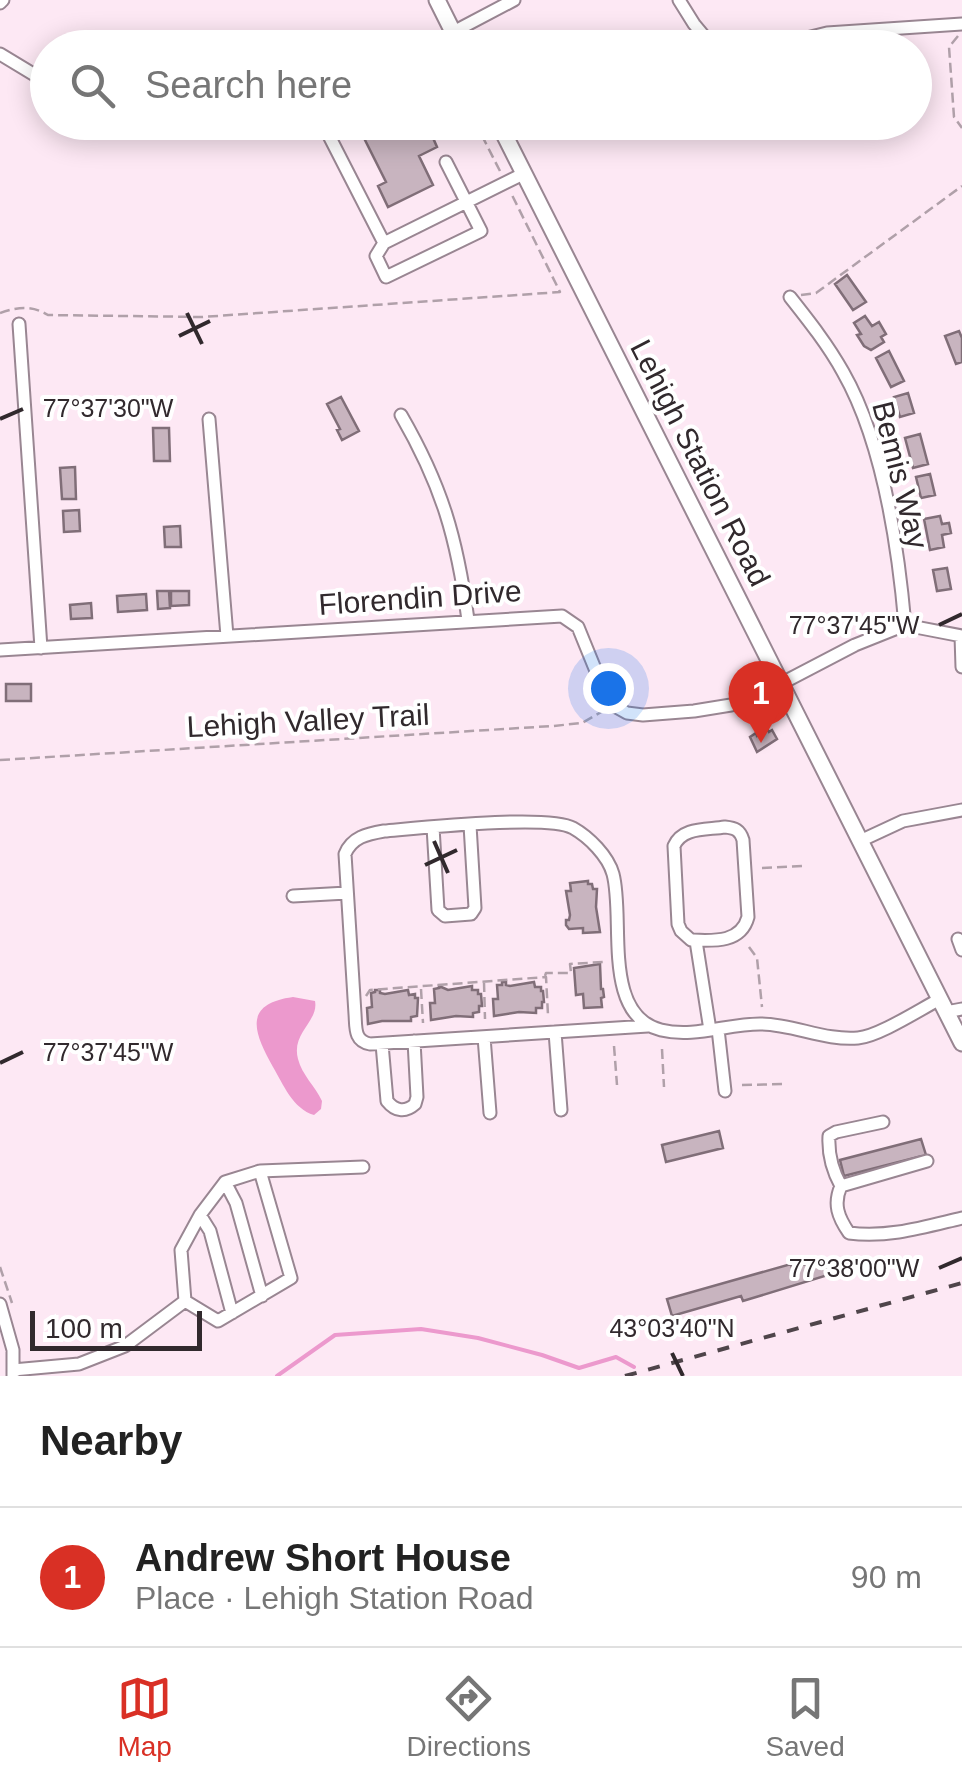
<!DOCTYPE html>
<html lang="en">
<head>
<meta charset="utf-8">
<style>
  :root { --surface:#fff; --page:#f2f2f2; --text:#222; --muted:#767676; --line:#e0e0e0; --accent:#d93025 }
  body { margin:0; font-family:Helvetica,sans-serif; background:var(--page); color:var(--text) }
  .scale { position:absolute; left:30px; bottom:25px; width:172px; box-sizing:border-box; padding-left:10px; border:5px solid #31292d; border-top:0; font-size:28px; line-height:35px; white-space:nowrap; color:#31292d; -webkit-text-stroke:8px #fff; paint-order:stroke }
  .you { position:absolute; left:608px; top:688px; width:35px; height:35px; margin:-25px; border:8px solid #fff; border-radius:50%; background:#1a73e8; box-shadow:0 0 0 15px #1a73e833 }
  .badge { display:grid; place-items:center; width:65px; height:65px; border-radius:50%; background:var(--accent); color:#fff; font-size:32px; font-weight:700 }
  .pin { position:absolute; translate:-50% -82px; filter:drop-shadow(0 2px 5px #0008) }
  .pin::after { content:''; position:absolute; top:52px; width:35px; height:30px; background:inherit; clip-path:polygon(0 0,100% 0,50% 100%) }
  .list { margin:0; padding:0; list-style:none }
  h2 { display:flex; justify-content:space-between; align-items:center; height:130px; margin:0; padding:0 40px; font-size:42px }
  h2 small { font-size:32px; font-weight:400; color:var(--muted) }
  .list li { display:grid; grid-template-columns:65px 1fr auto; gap:30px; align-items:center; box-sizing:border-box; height:140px; padding:0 40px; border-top:2px solid var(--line) }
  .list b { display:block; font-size:38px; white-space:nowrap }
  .list p { margin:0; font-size:32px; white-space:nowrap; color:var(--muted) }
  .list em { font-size:32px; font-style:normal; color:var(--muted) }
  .icon { flex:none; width:55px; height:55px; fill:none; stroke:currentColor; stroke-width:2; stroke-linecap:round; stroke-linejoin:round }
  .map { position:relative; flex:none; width:962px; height:1376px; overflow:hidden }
  .search { position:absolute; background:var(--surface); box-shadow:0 5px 25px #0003; left:30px; right:30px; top:30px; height:110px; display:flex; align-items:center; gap:25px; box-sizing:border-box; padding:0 35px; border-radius:55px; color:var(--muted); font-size:38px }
  .sheet { height:270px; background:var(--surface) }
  nav { display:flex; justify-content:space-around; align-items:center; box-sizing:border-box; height:140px; border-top:2px solid var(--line); background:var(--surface); font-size:28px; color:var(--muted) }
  nav a { display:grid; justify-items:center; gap:5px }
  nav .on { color:var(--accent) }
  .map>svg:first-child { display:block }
  .water { fill:#ec99cd }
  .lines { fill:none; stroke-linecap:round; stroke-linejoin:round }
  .stream { stroke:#ec99cd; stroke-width:4 }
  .building { fill:#c8b4bf; stroke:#806e78; stroke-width:2.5 }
  .minor-casing { stroke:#998692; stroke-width:15 }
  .major-casing { stroke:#998692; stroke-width:19 }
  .path { stroke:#b0a0a9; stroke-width:2.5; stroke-dasharray:10 5; stroke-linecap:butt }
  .minor { stroke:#fff; stroke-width:11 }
  .major { stroke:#fff; stroke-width:15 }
  .rail { stroke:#4f454a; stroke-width:4; stroke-dasharray:12 12; stroke-linecap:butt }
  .ticks { fill:none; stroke:#31292d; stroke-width:4 }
  .labels { text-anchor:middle; stroke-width:8; stroke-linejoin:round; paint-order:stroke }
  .street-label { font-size:30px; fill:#31292d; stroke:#fff }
  .ticks-label { font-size:25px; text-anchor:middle; fill:#31292d; stroke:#fff; stroke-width:8; stroke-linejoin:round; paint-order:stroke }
</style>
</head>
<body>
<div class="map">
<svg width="962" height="1376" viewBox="0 0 962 1376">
  <rect width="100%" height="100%" fill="#fde8f4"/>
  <!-- water -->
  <path class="water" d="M293,997l22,4c4,20 -24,32 -17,58 4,16 17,27 24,42l-1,8 -7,6c-21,-6 -31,-31 -41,-48 -19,-34 -31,-63 20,-70z"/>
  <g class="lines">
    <!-- stream -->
    <path class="stream" d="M277,1376l58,-41 86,-6 57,9 64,17 37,13 37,-11 18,10"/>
  </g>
  <!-- building -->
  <path class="building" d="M396,122h35l3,7 -4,2 7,16 -18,9 14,29 -45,22 -10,-21 8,-4 -22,-44z
    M847,275l19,27 -13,8 -18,-26z
    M865,316l7,10 7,-4 7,12 -5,3 3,5 -13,8 -7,-4 -7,-11 4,-1 -7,-11z
    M959,331l3,7v24l-6,2 -11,-28z
    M889,351l15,30 -13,6 -15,-29z
    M908,393l6,20 -14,4 -6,-20z
    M341,397l18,34 -17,9 -5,-10 3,-1 -13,-25z
    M153,428h16l1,33h-16z
    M920,434l8,30 -15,4 -8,-30z
    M75,467l1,32h-14l-2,-31z
    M930,474l5,21 -14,3 -5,-21z
    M79,510l1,21 -16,1 -1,-21z
    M940,516l2,8 7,-1 2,10 -9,2 2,12 -14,3 -6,-31z
    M180,526l1,21h-16l-1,-20z
    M947,568l4,21 -14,2 -4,-21z
    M157,591h12l1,17 -12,1z
    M171,591h18v14l-18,1z
    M146,594l1,16 -29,2 -1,-16z
    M91,603l1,15 -21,1 -1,-14z
    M6,684h25v17h-25z
    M768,730l1,2 3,-2 5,9 -20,13 -7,-15 6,-4 1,3z
    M588,881v3h4l1,5h4l-1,18 4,25 -17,1v-5l-14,1 -3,-4v-5h3l1,-5 -4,-24h5l-1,-8z
    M600,964l1,25h2l1,8 -3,1 1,9 -18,1 -1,-14 -7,1 -2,-27z
    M502,982h4v3l4,1 24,-4 1,5h6v4h2l1,11h-2v6h-6v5l-17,-1 -25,4 -1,-17h5l-1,-14h5z
    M439,986l9,4 24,-4v4h6v4h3l1,12h-3v6l-6,1v4l-17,-1 -25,4 -1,-17h5l-1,-14 5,-1z
    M375,990h5v3l5,1 23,-4 1,5 6,-1v4h3l-1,18 -6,1v4h-29l-14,3 -1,-16 5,-1 -1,-14 4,-1z
    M719,1131l4,17 -57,14 -4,-17z
    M921,1139l5,16 -82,21 -4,-16z
    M823,1259l5,16 -85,26 -2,-5 -69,20 -5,-17 124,-35 1,4z"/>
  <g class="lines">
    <!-- minor casing -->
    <g class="minor-casing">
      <path id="minor" d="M679,0l15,24 20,24
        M0,3l3,-3
        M423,48l91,-48
        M766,48l61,-15 135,-9
        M0,54l48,29
        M322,122l62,121 139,-69
        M384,243l-8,13 10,21 95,-46 -35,-69
        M790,297c19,24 38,48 53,75 40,70 55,173 62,253
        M19,324l22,324
        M401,415c41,71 56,123 67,205
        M209,419l18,217
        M961,636l1,31
        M0,650l562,-34 16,11 31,76 18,10 16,2 51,-4 37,-6 34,-13 90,-47 50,-20 57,11
        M433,827l5,83 7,6 26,-2 4,-6 -5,-83
        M725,827c10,1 15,3 18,13l5,77c-7,26 -34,24 -57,23l-10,-9 -3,-7 -4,-78c8,-19 32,-16 51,-19z
        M860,841l43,-20 59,-11
        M293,896l54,-3
        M958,939l4,11
        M696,941l14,89
        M946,1012l16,-3
        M648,1026l-278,18c-16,-3 -14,-16 -15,-30l-10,-160c7,-17 22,-20 39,-23 35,-3 164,-17 189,-3 16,9 35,28 40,46 12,44 -12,141 48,156 33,8 66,-6 99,-6 33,0 65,17 98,14 21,-2 61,-28 82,-39
        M718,1029l7,62
        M555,1032l6,78
        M484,1037l6,76
        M382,1044l5,57c8,10 18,12 28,3l2,-7 -3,-56
        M927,1161l-86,25c-8,18 -3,31 8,47 40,5 75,-6 113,-15
        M260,1171l103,-4
        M225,1182l11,21 26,93
        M841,1186c-9,-16 -13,-32 -12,-50l7,-4 47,-10
        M200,1215l10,16 22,82
        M0,1304l13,46v26
        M13,1370l66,-6 46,-18 60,-45 -4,-51 19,-35 25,-33 35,-11 31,107 -73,43 -33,-20"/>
    </g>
    <!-- major casing -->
    <g class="major-casing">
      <path id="major" d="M437,0l24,48
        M498,122l464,921"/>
    </g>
    <!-- path -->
    <path class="path" d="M958,36l-9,11 5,70 8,11
      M475,122l27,53
      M801,295l15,-2 146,-107
      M0,313c17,-6 32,-8 48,2l154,2 358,-25 -48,-97
      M0,760l553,-34 29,-3 21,-12
      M762,868l42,-2
      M749,947l8,11 5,49
      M545,976l1,-3h25l-1,-9 33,-2
      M484,982l1,37
      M421,989l2,34
      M366,996l4,-6 176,-13 2,38
      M614,1046l3,39
      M662,1049l2,38
      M742,1085l42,-1
      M0,1267l12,36"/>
    <!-- minor -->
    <use href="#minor" class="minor"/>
    <!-- major -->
    <use href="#major" class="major"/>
    <!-- rail -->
    <path class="rail" d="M625,1376l337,-93"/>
  </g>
  <!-- ticks -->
  <path class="ticks" d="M187,313l15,31M179,336l31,-15M0,419l23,-10M939,625l23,-11M434,841l14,32M425,865l32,-15M0,1063l23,-11M939,1268l23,-10M672,1353l11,23"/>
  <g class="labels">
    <!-- street labels -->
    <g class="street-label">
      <text transform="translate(700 463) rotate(63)" y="10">Lehigh Station Road</text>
      <text transform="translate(900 475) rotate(76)" y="10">Bemis Way</text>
      <text transform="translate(420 598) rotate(-4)" y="10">Florendin Drive</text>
      <text transform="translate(308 721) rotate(-3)" y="10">Lehigh Valley Trail</text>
    </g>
  </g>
  <g class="ticks-label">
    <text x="108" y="417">77°37'30"W</text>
    <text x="854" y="634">77°37'45"W</text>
    <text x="108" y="1061">77°37'45"W</text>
    <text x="854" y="1277">77°38'00"W</text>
    <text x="672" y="1337">43°03'40"N</text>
  </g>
</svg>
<div class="scale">100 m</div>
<div class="you"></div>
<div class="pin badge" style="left:761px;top:743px">1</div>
<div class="search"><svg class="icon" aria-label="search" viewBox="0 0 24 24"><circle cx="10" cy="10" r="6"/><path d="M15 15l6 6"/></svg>Search here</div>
</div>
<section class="sheet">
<h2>Nearby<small></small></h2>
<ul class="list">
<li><span class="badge">1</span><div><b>Andrew Short House</b><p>Place · Lehigh Station Road</p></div><em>90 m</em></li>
</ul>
</section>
<nav>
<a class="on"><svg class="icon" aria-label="map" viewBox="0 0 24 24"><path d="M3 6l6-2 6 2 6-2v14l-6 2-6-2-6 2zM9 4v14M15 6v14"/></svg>Map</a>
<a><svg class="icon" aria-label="directions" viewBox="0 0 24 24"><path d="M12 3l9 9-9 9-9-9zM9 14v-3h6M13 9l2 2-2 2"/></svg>Directions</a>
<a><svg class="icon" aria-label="saved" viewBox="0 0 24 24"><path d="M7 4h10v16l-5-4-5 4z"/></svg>Saved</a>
</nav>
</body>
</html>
